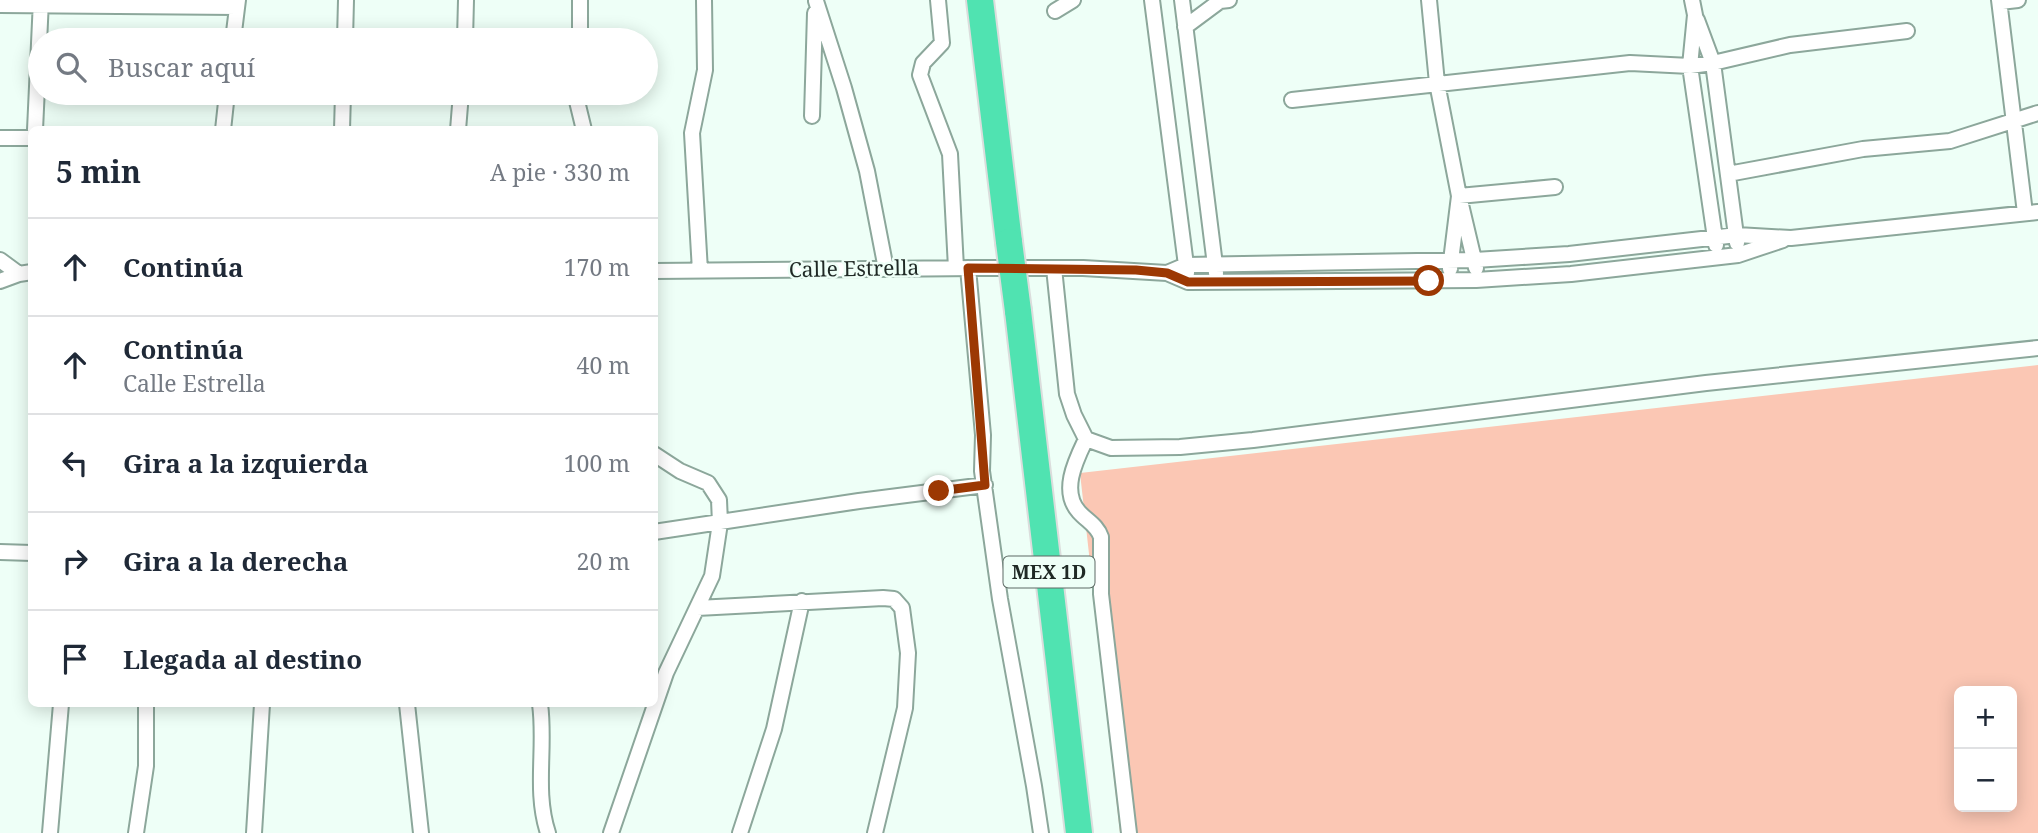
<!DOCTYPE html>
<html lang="es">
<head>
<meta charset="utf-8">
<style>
  :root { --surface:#fff; --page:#f2f2f3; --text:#1f2937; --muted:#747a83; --line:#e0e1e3 }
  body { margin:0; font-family:"Noto Serif",serif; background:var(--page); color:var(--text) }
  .controls { position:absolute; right:21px; bottom:21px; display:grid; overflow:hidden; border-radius:10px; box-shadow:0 4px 18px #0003 }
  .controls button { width:63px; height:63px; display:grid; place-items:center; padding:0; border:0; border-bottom:2px solid var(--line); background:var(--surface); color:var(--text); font:35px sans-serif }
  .stop { position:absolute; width:21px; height:21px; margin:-16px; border:5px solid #9c3803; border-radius:50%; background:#fff }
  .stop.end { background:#9c3803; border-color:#fff; box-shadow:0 2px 7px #0008 }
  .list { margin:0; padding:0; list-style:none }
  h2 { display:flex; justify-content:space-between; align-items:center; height:91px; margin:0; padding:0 28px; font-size:30px }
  h2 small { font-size:23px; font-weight:400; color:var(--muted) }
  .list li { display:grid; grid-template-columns:46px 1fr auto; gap:21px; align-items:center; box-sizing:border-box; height:98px; padding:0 28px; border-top:2px solid var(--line) }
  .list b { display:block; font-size:26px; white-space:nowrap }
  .list p { margin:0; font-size:23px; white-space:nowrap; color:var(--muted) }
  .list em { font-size:23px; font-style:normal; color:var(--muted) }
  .icon { flex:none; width:38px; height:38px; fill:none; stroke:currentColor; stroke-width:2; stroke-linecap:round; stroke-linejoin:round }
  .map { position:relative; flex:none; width:2038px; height:833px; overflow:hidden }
  .search { position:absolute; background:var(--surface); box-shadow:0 4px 18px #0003; left:28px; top:28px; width:630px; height:77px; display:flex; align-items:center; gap:18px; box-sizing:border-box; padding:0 24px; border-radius:38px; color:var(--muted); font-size:26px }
  .panel { position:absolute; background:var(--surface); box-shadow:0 4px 18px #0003; left:28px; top:126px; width:630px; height:581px; border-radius:10px }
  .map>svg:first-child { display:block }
  .green { fill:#fbc7b4; fill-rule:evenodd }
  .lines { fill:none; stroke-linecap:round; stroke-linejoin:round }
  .minor-casing { stroke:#8ca79b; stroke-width:18 }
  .motorway-casing { stroke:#dbdddc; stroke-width:30 }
  .minor { stroke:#fff; stroke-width:14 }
  .motorway { stroke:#50e3b1; stroke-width:26 }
  .motorway-bridge-casing { stroke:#dbdddc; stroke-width:30; stroke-linecap:butt }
  .motorway-bridge { stroke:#50e3b1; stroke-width:26 }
  .route { stroke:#9c3803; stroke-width:9 }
  .labels { text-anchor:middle; stroke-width:5; stroke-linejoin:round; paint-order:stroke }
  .shield { fill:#eefff7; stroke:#5d6964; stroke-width:2 }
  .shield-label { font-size:19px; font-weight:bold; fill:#1f2925 }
  .street-label { font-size:21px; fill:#1f2925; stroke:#eefff7 }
</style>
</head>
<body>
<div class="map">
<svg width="2038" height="833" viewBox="0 0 2038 833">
  <rect width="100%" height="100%" fill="#eefff7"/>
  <!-- green -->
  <path class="green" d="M2038,365v468h-918l-40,-360zM1959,691h53v116h-53z"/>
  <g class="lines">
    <!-- minor casing -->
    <g class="minor-casing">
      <path id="minor" d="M580,0v40
        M938,0l4,43 -19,20 -3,12 30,79 6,114
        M1152,0l35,273
        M1182,0l34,273
        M1429,0l8,83 22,113 -9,73
        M1692,0l3,15 -5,51 26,179
        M1999,0l26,213
        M816,1l28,87 23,83 19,98
        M2000,2l18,-2
        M0,5l237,2
        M1055,11l18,-11
        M1697,20l16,43 24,180
        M1185,27l35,-26 9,-1
        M233,40l5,-40
        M345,40l1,-40
        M465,40l1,-40
        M575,93l9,37
        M1292,100l338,-37 60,3 23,-3 77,-18 117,-14
        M812,116l3,-103
        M35,130l6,-130
        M223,130l4,-37
        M342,130l1,-37
        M458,130l3,-37
        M0,138h32
        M1728,174l135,-25 87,-8 88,-28
        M0,260l19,14
        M968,268l15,167 -1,36 18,128 34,187 7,47
        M1054,268l13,126 7,21 12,24 25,9 69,-1 73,-7 453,-57 332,-35
        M1476,268l-17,-72 96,-9
        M654,271l324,-3h105l84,5 19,-8 289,-5 94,-6 168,-19 54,3 247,-26
        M700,271l-8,-138 13,-63 -1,-70
        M1167,273l21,9 288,-2 95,-6 167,-19 45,-15
        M0,281l19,-7 13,-2
        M1086,439c-10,21 -26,52 -7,73 8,9 18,13 22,25v57l28,239
        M654,532l205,-31 126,-16
        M0,552l32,1
        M697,608l186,-10 11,1 8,9 6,45 -3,55 -30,125
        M407,704l14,129
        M540,704c6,43 -6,87 8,129
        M50,833l11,-129
        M136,833l10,-67v-62
        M254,833l8,-129
        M611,833l55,-160 46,-97 8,-53 -1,-23 -11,-17 -28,-12 -26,-17
        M740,833l34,-104 28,-128"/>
    </g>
    <!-- motorway casing -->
    <g class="motorway-casing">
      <path id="motorway" d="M980,0l29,242
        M1018,311l61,522"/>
    </g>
    <!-- minor -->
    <use href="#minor" class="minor"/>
    <!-- motorway -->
    <use href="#motorway" class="motorway"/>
    <!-- motorway-bridge casing -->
    <g class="motorway-bridge-casing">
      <path id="motorway-bridge" d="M1009,242l9,69"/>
    </g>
    <!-- motorway-bridge -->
    <use href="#motorway-bridge" class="motorway-bridge"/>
  </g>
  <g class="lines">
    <!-- route -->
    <path class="route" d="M939,491l46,-6 -17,-217 168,2 31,3 21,9 241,-1"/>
  </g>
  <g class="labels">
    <!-- shield labels -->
    <rect class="shield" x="1003.5" y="556.5" width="91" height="31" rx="5"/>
    <g class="shield-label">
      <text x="1049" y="579">MEX 1D</text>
    </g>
    <!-- street labels -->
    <g class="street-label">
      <text transform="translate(854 269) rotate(-1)" y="7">Calle Estrella</text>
    </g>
  </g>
</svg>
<div class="controls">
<button>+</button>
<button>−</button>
</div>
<div class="stop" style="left:1429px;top:281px"></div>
<div class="stop end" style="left:939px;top:491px"></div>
<div class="search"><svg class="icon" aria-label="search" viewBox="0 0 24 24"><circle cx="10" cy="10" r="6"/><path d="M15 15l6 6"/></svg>Buscar aquí</div>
<section class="panel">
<h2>5 min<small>A pie · 330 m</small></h2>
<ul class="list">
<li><svg class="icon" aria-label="ahead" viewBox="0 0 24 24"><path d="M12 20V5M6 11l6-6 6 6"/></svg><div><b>Continúa</b></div><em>170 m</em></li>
<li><svg class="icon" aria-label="ahead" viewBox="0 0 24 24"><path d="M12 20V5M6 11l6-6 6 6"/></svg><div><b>Continúa</b><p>Calle Estrella</p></div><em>40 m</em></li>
<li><svg class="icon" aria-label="left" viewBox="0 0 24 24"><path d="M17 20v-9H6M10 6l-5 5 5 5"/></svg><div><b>Gira a la izquierda</b></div><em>100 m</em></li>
<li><svg class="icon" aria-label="right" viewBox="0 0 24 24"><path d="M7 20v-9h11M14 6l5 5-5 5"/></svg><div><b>Gira a la derecha</b></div><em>20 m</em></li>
<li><svg class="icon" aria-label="arrive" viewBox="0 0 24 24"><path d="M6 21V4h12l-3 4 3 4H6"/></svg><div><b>Llegada al destino</b></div></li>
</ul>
</section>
</div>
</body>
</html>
